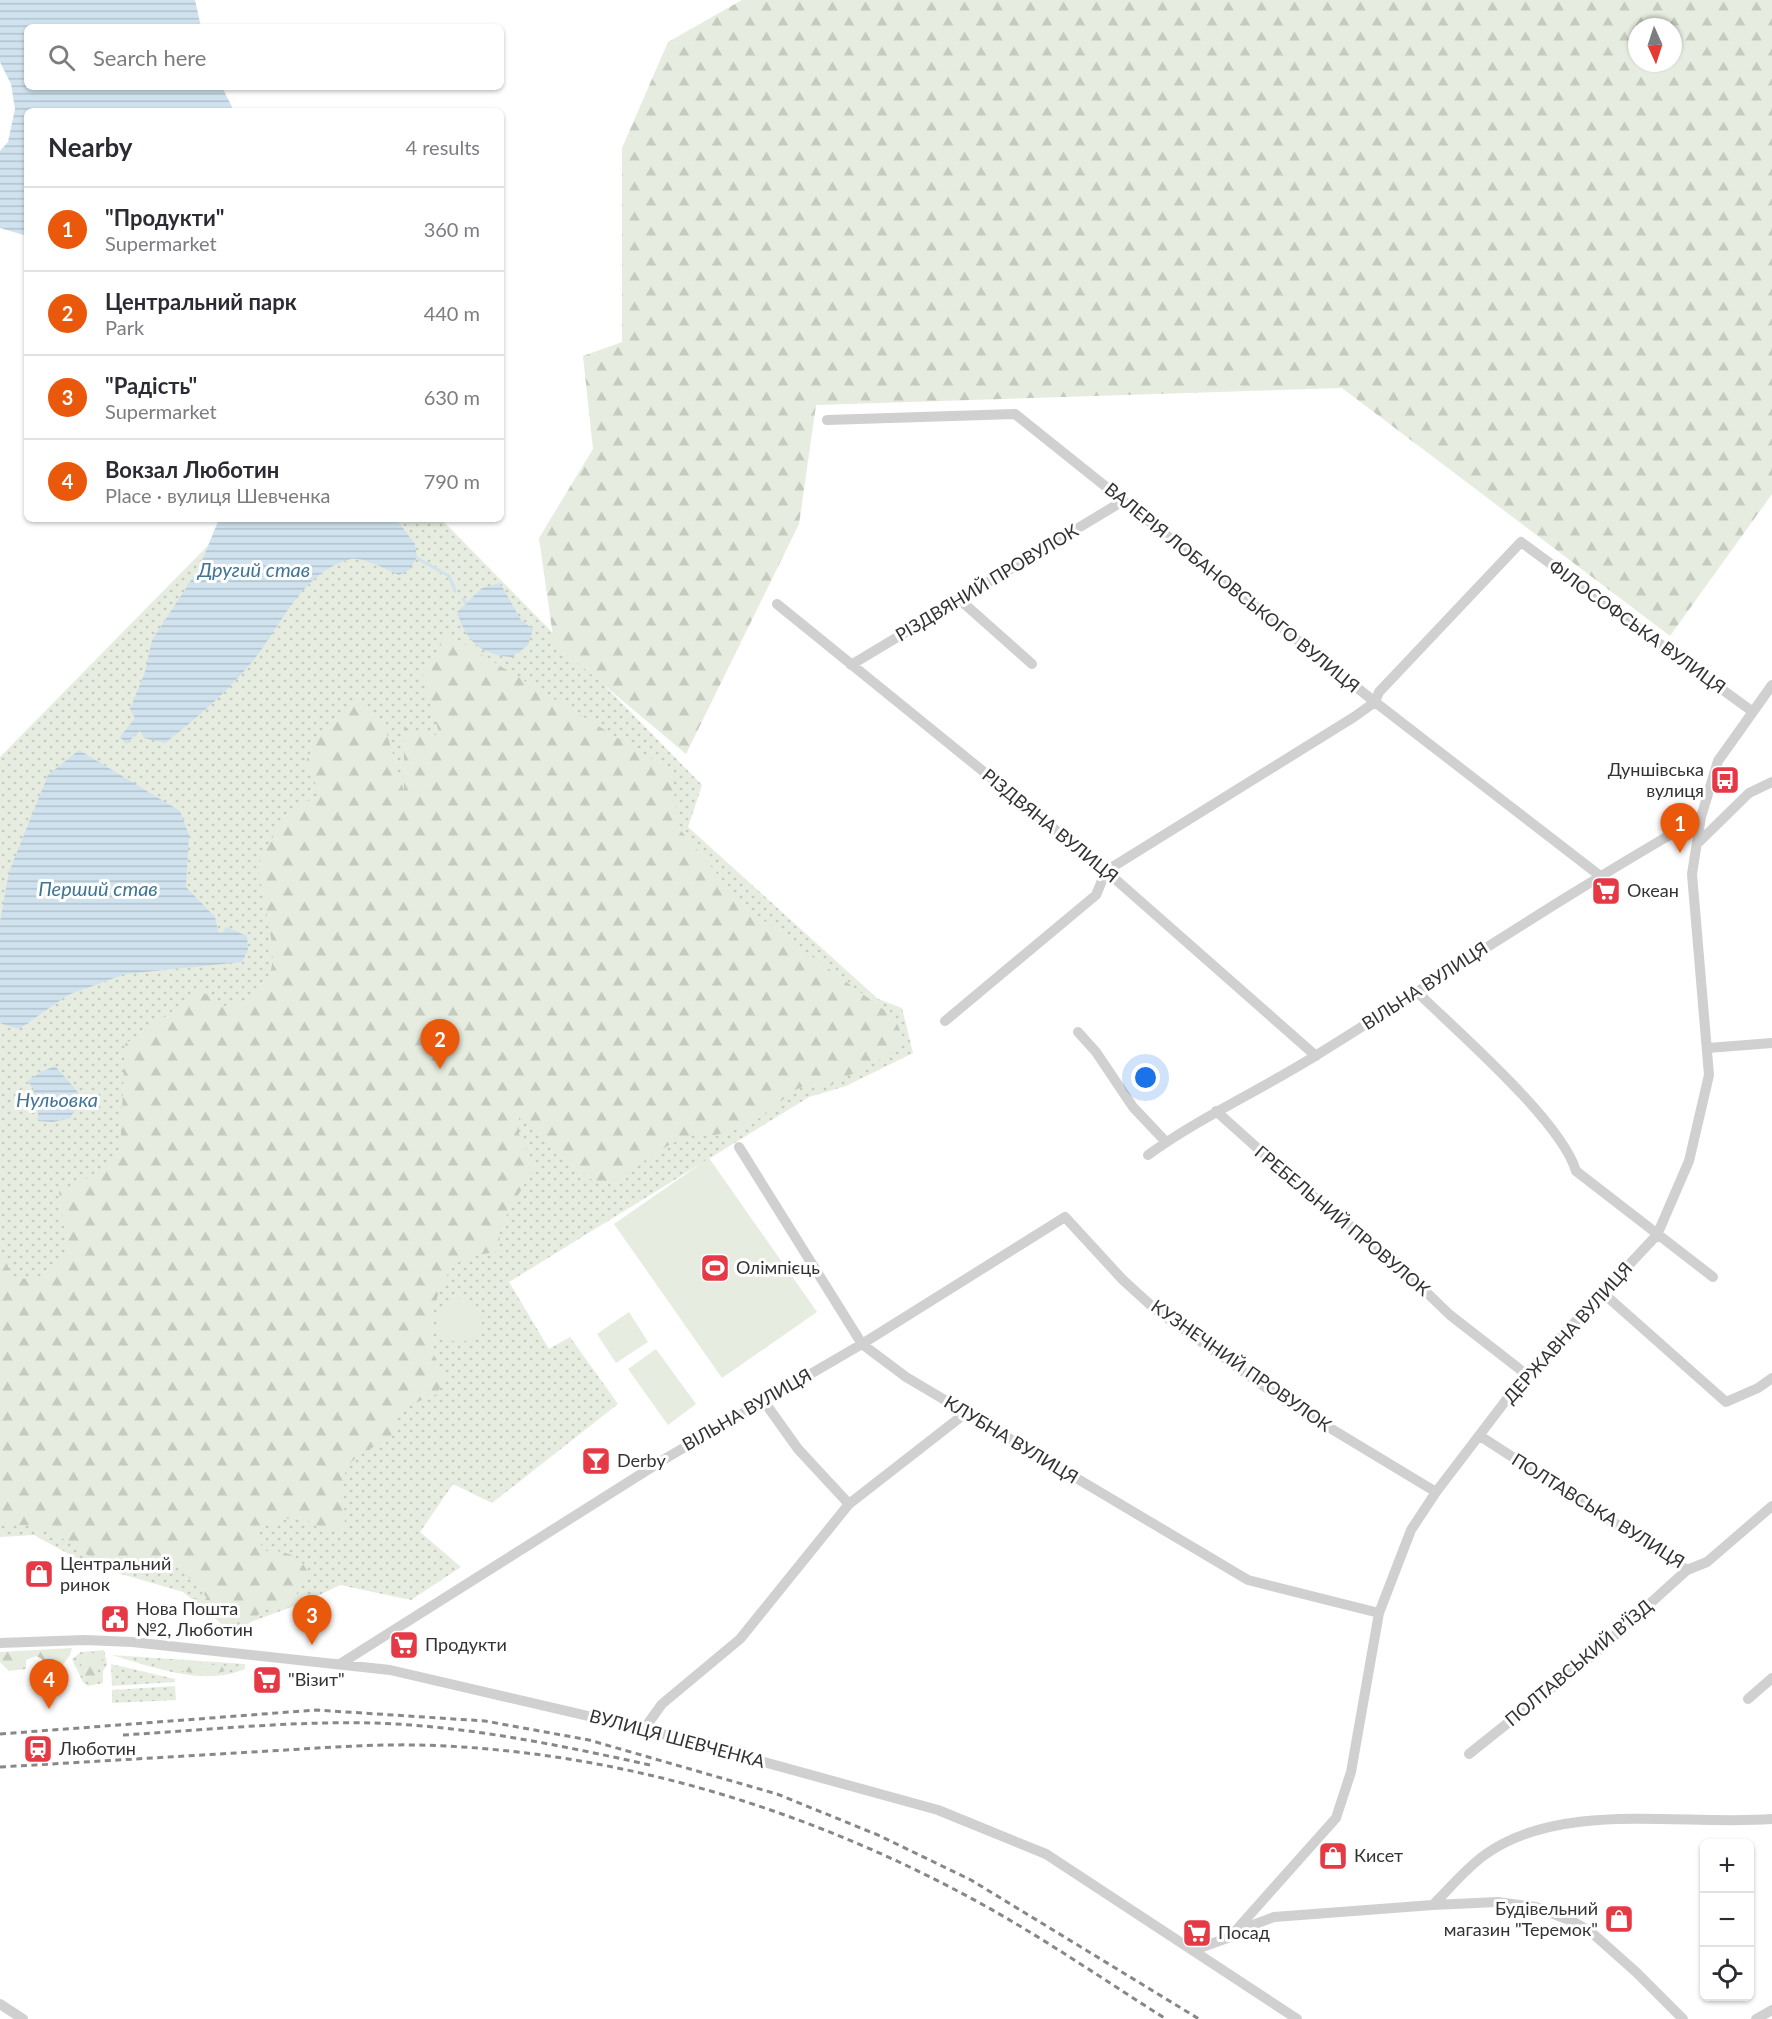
<!DOCTYPE html>
<html lang="en">
<head>
<meta charset="utf-8">
<style>
  :root { --surface:#fff; --page:#f2f2f3; --text:#2b2b33; --muted:#7c7c81; --line:#e1e1e2; --accent:#ea580c }
  body { margin:0; font-family:Lato,sans-serif; background:var(--page); color:var(--text) }
  .controls { position:absolute; right:18px; bottom:18px; display:grid; overflow:hidden; border-radius:9px; box-shadow:0 2px 4px #0004 }
  .controls button { width:54px; height:54px; display:grid; place-items:center; padding:0; border:0; border-bottom:2px solid var(--line); background:var(--surface); color:var(--text); font:30px sans-serif }
  .compass { position:absolute; left:1628px; top:18px; width:54px; height:54px; border-radius:50%; background:var(--surface); box-shadow:0 2px 4px #0004; rotate:177deg }
  .you { position:absolute; left:1146px; top:1078px; width:21px; height:21px; margin:-15px; border:4px solid #fff; border-radius:50%; background:#1a73e8; box-shadow:0 0 0 9px #1a73e833 }
  .badge { display:grid; place-items:center; width:39px; height:39px; border-radius:50%; background:var(--accent); color:#fff; font-size:20px; font-weight:700 }
  .pin { position:absolute; translate:-50% -50px; filter:drop-shadow(0 2px 3px #0008) }
  .pin::after { content:''; position:absolute; top:32px; width:21px; height:18px; background:inherit; clip-path:polygon(0 0,100% 0,50% 100%) }
  .list { margin:0; padding:0; list-style:none }
  h2 { display:flex; justify-content:space-between; align-items:center; height:78px; margin:0; padding:0 24px; font-size:26px }
  h2 small { font-size:20px; font-weight:400; color:var(--muted) }
  .list li { display:grid; grid-template-columns:39px 1fr auto; gap:18px; align-items:center; box-sizing:border-box; height:84px; padding:0 24px; border-top:2px solid var(--line) }
  .list b { display:block; font-size:22px; white-space:nowrap }
  .list p { margin:0; font-size:20px; white-space:nowrap; color:var(--muted) }
  .list em { font-size:20px; font-style:normal; color:var(--muted) }
  .icon { flex:none; width:33px; height:33px; fill:none; stroke:currentColor; stroke-width:2; stroke-linecap:round; stroke-linejoin:round }
  .map { position:relative; flex:none; width:1772px; height:2019px; overflow:hidden }
  .search { position:absolute; background:var(--surface); box-shadow:0 2px 4px #0004; left:24px; top:24px; width:480px; height:66px; display:flex; align-items:center; gap:15px; box-sizing:border-box; padding:0 21px; border-radius:9px; color:var(--muted); font-size:22px }
  .panel { position:absolute; background:var(--surface); box-shadow:0 2px 4px #0004; left:24px; top:108px; width:480px; height:414px; border-radius:9px }
  .map>svg:first-child { display:block }
  .grass { fill:url(#grass-dots) }
  .forest { fill:url(#forest-firs); fill-rule:evenodd }
  .pitch { fill:#e6ecdf }
  .water { fill:url(#water-rules) }
  .lines { fill:none; stroke-linecap:round; stroke-linejoin:round }
  .stream { stroke:#cfe2ee; stroke-width:3 }
  .minor { stroke:#d0d0d0; stroke-width:10 }
  .rail { stroke:#888; stroke-width:3; stroke-dasharray:6 4.5; stroke-linecap:butt }
  .labels { text-anchor:middle; stroke-width:6; stroke-linejoin:round; paint-order:stroke }
  .street-label { font-size:18px; fill:#333; stroke:#fff }
  .poi-label { font-size:18px; fill:#333; stroke:#fff; text-anchor:start }
  .water-label { font-size:20px; font-style:italic; fill:#3f7597; stroke:#fff }
</style>
</head>
<body>
<div class="map">
<svg width="1772" height="2019" viewBox="0 0 1772 2019">
  <defs>
    <pattern id="grass-dots" width="8" height="8" patternUnits="userSpaceOnUse" patternTransform="scale(1.5)"><rect width="8" height="8" fill="#e6ecdf"/><path d="M2 2h.1M6 6h.1" fill="none" stroke="#c6cbc0" stroke-width="1.8" stroke-linecap="round"/></pattern>
    <pattern id="forest-firs" width="22" height="20" patternUnits="userSpaceOnUse" patternTransform="scale(1.5)"><rect width="22" height="20" fill="#e6ecdf"/><path d="M5 1l3.5 6h-7zM16 11l3.5 6h-7z" fill="#c6cbc0"/></pattern>
    <pattern id="water-rules" width="6" height="5" patternUnits="userSpaceOnUse" patternTransform="scale(1.5)"><rect width="6" height="5" fill="#cfe2ee"/><path d="M0 2.5h6" fill="none" stroke="#b2c2cd"/></pattern>
  </defs>
  <rect width="100%" height="100%" fill="#fff"/>
  <!-- grass -->
  <path class="grass" d="M234,519h207l261,266 -14,42 190,172 24,9 11,45 -67,33 -37,11 -300,185 40,67 21,-12 48,67 -126,99 -39,-19 -33,48 41,35 -50,33 -71,-15 -35,17 -76,28 -46,-38 -96,-28 -53,-29 -34,2v-780z
    M104,1650l3,14 -4,7v12l-15,3 -5,-4 -11,-23 9,-7z
    M112,1655l133,9v5c-41,18 -92,-2 -133,-14z
    M111,1664l64,15v3l-63,4z
    M175,1686l1,14 -64,3v-13z"/>
  <!-- forest -->
  <path class="forest" d="M742,0h1030v494l-102,142 -328,-248 -526,17 -17,119 -113,230 -132,-111 -15,-105 54,-89 -10,-93 39,-14v-194l46,-106zM1637,27h36v36h-36z
    M448,634l224,137 6,56 65,78 152,113 8,20 -6,12 -69,37 -21,-2 -12,5 -47,37 -33,8 -27,1 -19,9 -63,41 -17,-8 -70,-67v23l15,33 -34,60 -1,24c-12,3 -27,4 -37,9 -22,12 -32,56 -31,80 0,13 9,27 13,39l-7,15 -37,15 -10,30c-57,26 -46,30 -45,88l-17,3 -32,-14 -33,11 -6,11 8,13c20,0 33,2 43,21l-19,36c-33,-4 -22,4 -45,19l-14,-2 -8,-7 -24,-32 -28,-26 -10,-3 -21,7 -41,-1 -28,-21 -38,-17h-32v-279l13,33 29,-1 25,-28 -8,-59 20,-7 41,-29 5,-111 44,-30 28,-26 27,18c83,-15 34,-89 36,-141 0,-6 4,-12 7,-17 12,-25 28,-42 53,-53l-14,-34 17,-31 35,-28 25,19 21,70v-64l36,9 -18,-62z
    M72,1648l-2,7 -9,12 -18,1 -1,-9 -6,-3 -10,4v9l-17,2 -9,-9v-10z
    M88,1653h11l5,8 -7,7 2,10 -3,3 -12,-3 -4,-6 2,-11z
    M158,1661l69,5 2,3c-18,10 -50,2 -69,-3z"/>
  <!-- pitch -->
  <path class="pitch" d="M709,1158l108,154 -95,66 -108,-154z
    M437 1320a22 22 0 1 1 44 0a22 22 0 1 1-44 0Z
    M629,1312l19,30 -32,21 -19,-29z
    M656,1349l40,55 -28,21 -40,-56z"/>
  <!-- water -->
  <path class="water" d="M0,0h195l6,27h-174v60h195l12,24h-207v125l-27,-8v-77l8,-9 7,-33 -4,-25 -11,-22z
    M219,519h177l19,25 2,14 -8,12 -10,5c-12,-5 -35,-18 -48,-16 -50,13 -69,66 -99,103 -26,31 -55,56 -87,81l-21,-5 -4,-7 -14,13 -6,-7 15,-19 -5,-9 15,-37 7,-32 47,-72z
    M500,583l21,37 12,9 -5,16 -16,12c-31,-2 -46,-16 -55,-45l25,-24z
    M79,750l101,61 9,24 -3,52 29,30 3,14 4,2 4,-6 21,9 1,14 -6,12 -117,12 -57,21 -49,34 -19,-6v-101l9,-50 39,-97z
    M55,1066l22,25 4,10 -11,17 -17,4 -15,-1v-13l-5,-8 1,-10 -6,-9 13,-9z"/>
  <g class="lines">
    <!-- stream -->
    <path class="stream" d="M417,558l32,18 6,15
      M463,599l3,4"/>
    <!-- minor -->
    <path class="minor" d="M827,420l188,-6 360,288 224,173
      M960,600l72,64
      M777,604l329,267 210,185
      M851,665l272,-164
      M1699,842l50,-49 23,-11
      M1417,992c41,40 144,129 159,179l137,106
      M945,1021l151,-126 10,-24 248,-154 21,-15 4,-10 142,-150 232,170
      M1078,1032l18,20 37,55 33,35
      M1708,1048l64,-5
      M1216,1111l79,71 97,77 58,56 76,59
      M739,1147l123,197 44,33 342,203 131,33
      M1148,1155c54,-39 115,-66 172,-102 127,-79 251,-162 381,-236
      M1603,1293l123,109 32,-14 14,-10
      M763,1400l35,49 51,55
      M1480,1436l207,134 20,-8 65,-56
      M0,1643l85,-3 47,2 258,28 254,59 294,81 108,44 251,165
      M340,1664l328,-207 194,-113 203,-127 58,63 33,30 126,89 154,93
      M1748,1699l24,-21
      M644,1729l18,-25 78,-65 109,-135 118,-92
      M1469,1754l124,-99 94,-85
      M1433,1905c17,-17 33,-37 53,-51 76,-54 196,-28 286,-35
      M1237,1931l37,-14 159,-12 64,-3 39,5 38,15 17,10 45,40 47,47
      M1194,1950l36,-13 106,-119 15,-46 28,-159 32,-83 25,-38 90,-118 131,-139 32,-74 20,-86 -17,-201 9,-57 17,-56 54,-76
      M0,2004l23,15
      M1756,2019l16,-9"/>
    <!-- rail -->
    <path class="rail" d="M0,1734l316,-24 169,11 104,19 188,54 101,41 93,45 228,139
      M123,1735c83,-5 168,-14 251,-12 93,3 185,22 276,42
      M0,1767c84,-5 168,-10 252,-15 56,-3 111,-8 167,-7 196,5 387,63 559,157 64,35 126,78 188,117"/>
  </g>
  <!-- icons -->
  <defs>
    <g id="bus-square" transform="scale(1.5)"><rect x="-9" y="-9" width="18" height="18" rx="4" fill="#e63946" stroke="#fff"/><path d="M-5-6H5V4H4V6H2V4H-2V6H-4V4H-5ZM-3.5-4V0h7V-4ZM-3.5 1.2v1.5H-2V1.2ZM2 1.2v1.5H3.5V1.2Z" fill="#fff"/></g>
    <g id="supermarket-square" transform="scale(1.5)"><rect x="-9" y="-9" width="18" height="18" rx="4" fill="#e63946" stroke="#fff"/><path d="M-6-5.5h2.5l.6 2H6L4.5 2H-2.5L-4.4-4H-6ZM-1.5 3.2a1.3 1.3 0 1 0 .1 0ZM3 3.2a1.3 1.3 0 1 0 .1 0Z" fill="#fff"/></g>
    <g id="stadium-square" transform="scale(1.5)"><rect x="-9" y="-9" width="18" height="18" rx="4" fill="#e63946" stroke="#fff"/><path d="M0-5a6.5 5 0 1 0 0 10a6.5 5 0 1 0 0-10ZM-3.5-1.8h7v3.6h-7Z" fill="#fff"/></g>
    <g id="bar-square" transform="scale(1.5)"><rect x="-9" y="-9" width="18" height="18" rx="4" fill="#e63946" stroke="#fff"/><path d="M-6-5H6L.8 .8V4.5H3.5V6h-7V4.5H-.8V.8Z" fill="#fff"/></g>
    <g id="shop-square" transform="scale(1.5)"><rect x="-9" y="-9" width="18" height="18" rx="4" fill="#e63946" stroke="#fff"/><path d="M-5-2.5h2.3a2.7 3.5 0 0 1 5.4 0H5L5.5 6h-11ZM-1.5-2.5h3a1.5 2.3 0 0 0-3 0Z" fill="#fff"/></g>
    <g id="civic-square" transform="scale(1.5)"><rect x="-9" y="-9" width="18" height="18" rx="4" fill="#e63946" stroke="#fff"/><path d="M-.6-6.5H3V-4.5H.6V-3L4-1V1h2V6H-6V1h2V-1L-.6-3ZM-1.2 2.5V6h2.4V2.5Z" fill="#fff"/></g>
    <g id="station-square" transform="scale(1.5)"><rect x="-9" y="-9" width="18" height="18" rx="4" fill="#e63946" stroke="#fff"/><path d="M-3-6H3Q5-6 5-4V2Q5 4 3 4L4.5 6H3L1.5 4h-3L-3 6H-4.5L-3 4Q-5 4-5 2V-4Q-5-6-3-6ZM-3.5-4v3h7v-3ZM-3.5 1v1.5H-2V1ZM2 1v1.5H3.5V1Z" fill="#fff"/></g>
  </defs>
  <g fill-rule="evenodd">
    <use href="#bus-square" x="1725" y="780"/>
    <use href="#supermarket-square" x="1606" y="891"/>
    <use href="#stadium-square" x="715" y="1268"/>
    <use href="#bar-square" x="596" y="1461"/>
    <use href="#shop-square" x="39" y="1574"/>
    <use href="#civic-square" x="115" y="1619"/>
    <use href="#supermarket-square" x="404" y="1645"/>
    <use href="#supermarket-square" x="267" y="1680"/>
    <use href="#station-square" x="38" y="1749"/>
    <use href="#shop-square" x="1333" y="1856"/>
    <use href="#shop-square" x="1619" y="1919"/>
    <use href="#supermarket-square" x="1197" y="1933"/>
  </g>
  <g class="labels">
    <!-- street labels -->
    <g class="street-label">
      <text transform="translate(987 583) rotate(-31)" y="6">РІЗДВЯНИЙ ПРОВУЛОК</text>
      <text transform="translate(1232 588) rotate(39)" y="6">ВАЛЕРІЯ ЛОБАНОВСЬКОГО ВУЛИЦЯ</text>
      <text transform="translate(1637 627) rotate(36)" y="6">ФІЛОСОФСЬКА ВУЛИЦЯ</text>
      <text transform="translate(1050 826) rotate(39)" y="6">РІЗДВЯНА ВУЛИЦЯ</text>
      <text transform="translate(1425 986) rotate(-33)" y="6">ВІЛЬНА ВУЛИЦЯ</text>
      <text transform="translate(1342 1221) rotate(40)" y="6">ГРЕБЕЛЬНИЙ ПРОВУЛОК</text>
      <text transform="translate(1568 1333) rotate(-48)" y="6">ДЕРЖАВНА ВУЛИЦЯ</text>
      <text transform="translate(1241 1366) rotate(35)" y="6">КУЗНЕЧНИЙ ПРОВУЛОК</text>
      <text transform="translate(747 1410) rotate(-30)" y="6">ВІЛЬНА ВУЛИЦЯ</text>
      <text transform="translate(1011 1440) rotate(31)" y="6">КЛУБНА ВУЛИЦЯ</text>
      <text transform="translate(1598 1511) rotate(32)" y="6">ПОЛТАВСЬКА ВУЛИЦЯ</text>
      <text transform="translate(1579 1663) rotate(-40)" y="6">ПОЛТАВСЬКИЙ В’ЇЗД</text>
      <text transform="translate(677 1739) rotate(15)" y="6">ВУЛИЦЯ ШЕВЧЕНКА</text>
    </g>
    <!-- poi labels -->
    <g class="poi-label">
      <text x="1704" y="776" text-anchor="end">Дуншівська<tspan x="1704" dy="21">вулиця</tspan></text>
      <text x="1627" y="897">Океан</text>
      <text x="736" y="1274">Олімпієць</text>
      <text x="617" y="1467">Derby</text>
      <text x="60" y="1570">Центральний<tspan x="60" dy="21">ринок</tspan></text>
      <text x="136" y="1615">Нова Пошта<tspan x="136" dy="21">№2, Люботин</tspan></text>
      <text x="425" y="1651">Продукти</text>
      <text x="288" y="1686">"Візит"</text>
      <text x="59" y="1755">Люботин</text>
      <text x="1354" y="1862">Кисет</text>
      <text x="1598" y="1915" text-anchor="end">Будівельний<tspan x="1598" dy="21">магазин "Теремок"</tspan></text>
      <text x="1218" y="1939">Посад</text>
    </g>
    <!-- water labels -->
    <g class="water-label">
      <text x="254" y="577">Другий став</text>
      <text x="98" y="896">Перший став</text>
      <text x="57" y="1107">Нульовка</text>
    </g>
  </g>
</svg>
<div class="controls">
<button>+</button>
<button>−</button>
<button><svg class="icon" aria-label="locate" viewBox="0 0 24 24"><circle cx="12" cy="12" r="6"/><path d="M12 2v4M12 18v4M2 12h4M18 12h4"/></svg></button>
</div>
<svg class="compass" viewBox="-18 -18 36 36"><path d="M0-13l5 13h-10z" fill="#e53935"/><path d="M0 13l5-13h-10z" fill="#7c7c81"/></svg>
<div class="you"></div>
<div class="pin badge" style="left:1680px;top:853px">1</div>
<div class="pin badge" style="left:440px;top:1069px">2</div>
<div class="pin badge" style="left:312px;top:1645px">3</div>
<div class="pin badge" style="left:49px;top:1709px">4</div>
<div class="search"><svg class="icon" aria-label="search" viewBox="0 0 24 24"><circle cx="10" cy="10" r="6"/><path d="M15 15l6 6"/></svg>Search here</div>
<section class="panel">
<h2>Nearby<small>4 results</small></h2>
<ul class="list">
<li><span class="badge">1</span><div><b>&quot;Продукти&quot;</b><p>Supermarket</p></div><em>360 m</em></li>
<li><span class="badge">2</span><div><b>Центральний парк</b><p>Park</p></div><em>440 m</em></li>
<li><span class="badge">3</span><div><b>&quot;Радість&quot;</b><p>Supermarket</p></div><em>630 m</em></li>
<li><span class="badge">4</span><div><b>Вокзал Люботин</b><p>Place · вулиця Шевченка</p></div><em>790 m</em></li>
</ul>
</section>
</div>
</body>
</html>
